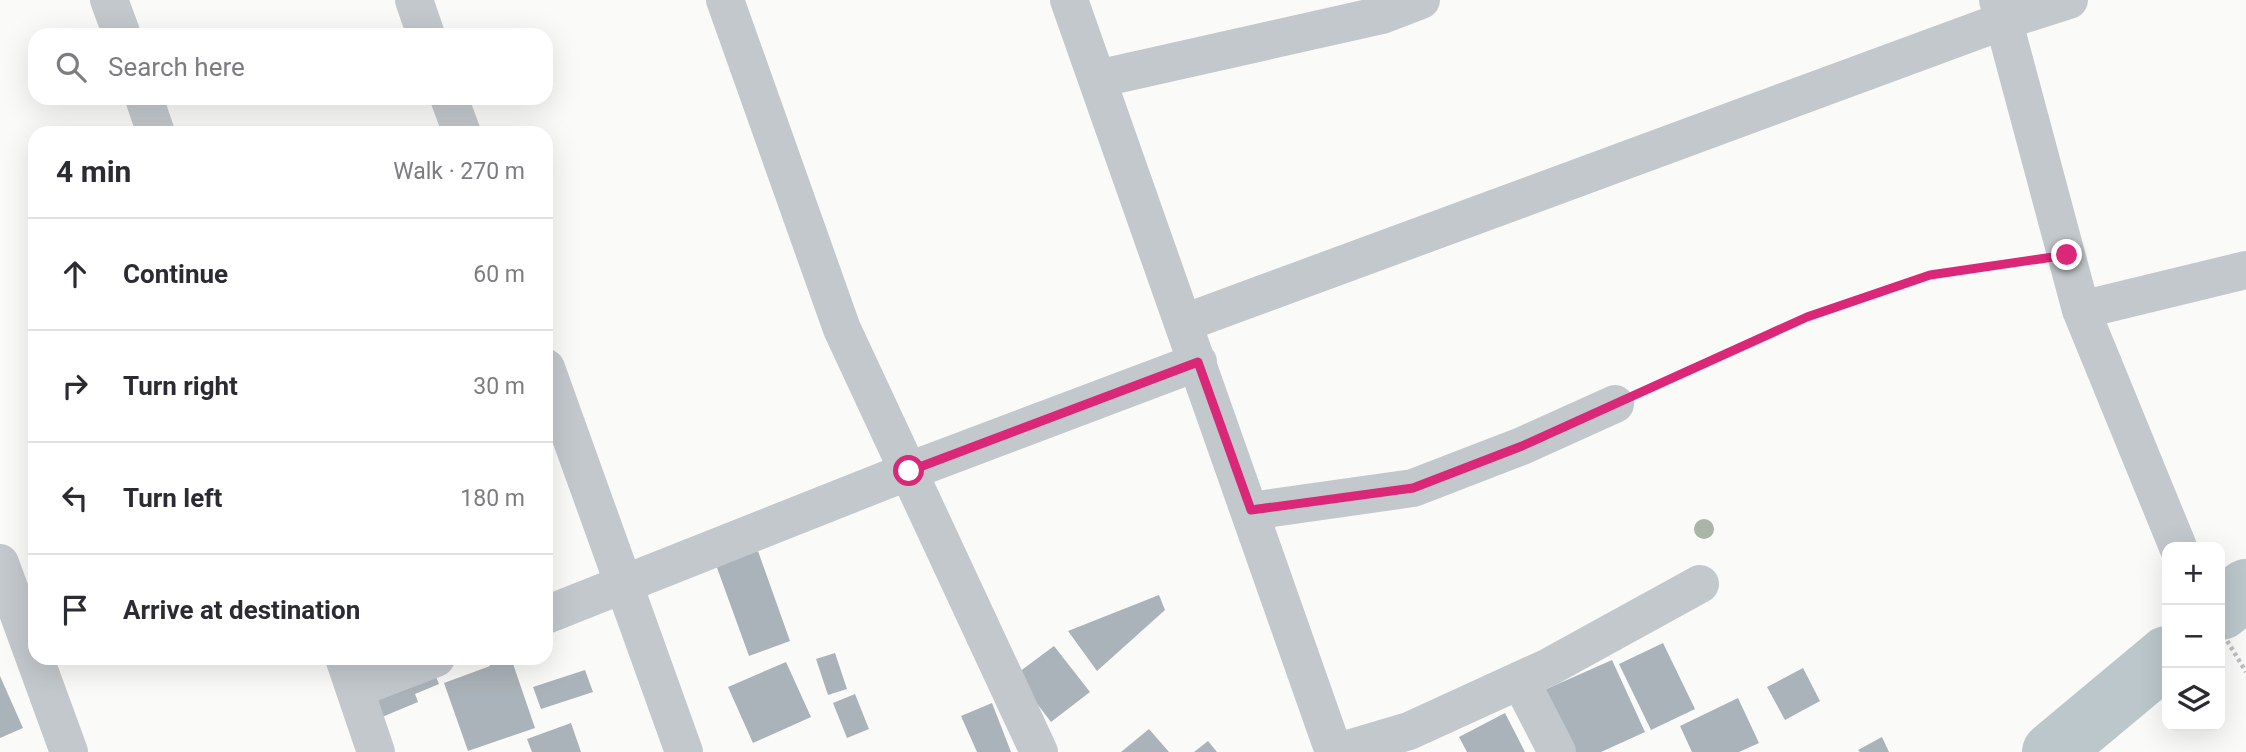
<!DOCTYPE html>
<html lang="en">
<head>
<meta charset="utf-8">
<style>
  :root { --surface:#fff; --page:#f7f7f7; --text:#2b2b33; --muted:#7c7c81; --line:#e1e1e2 }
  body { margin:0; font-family:Roboto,sans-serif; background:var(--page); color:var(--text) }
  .controls { position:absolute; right:21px; bottom:21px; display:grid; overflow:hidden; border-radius:14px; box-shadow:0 7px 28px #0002 }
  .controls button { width:63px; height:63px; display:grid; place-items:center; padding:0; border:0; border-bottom:2px solid var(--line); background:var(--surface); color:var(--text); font:35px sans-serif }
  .stop { position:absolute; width:21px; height:21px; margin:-16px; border:5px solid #db2777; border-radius:50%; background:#fff }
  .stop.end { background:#db2777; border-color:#fff; box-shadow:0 2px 7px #0008 }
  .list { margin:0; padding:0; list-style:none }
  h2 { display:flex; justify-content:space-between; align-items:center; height:91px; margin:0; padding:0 28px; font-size:30px }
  h2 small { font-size:23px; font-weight:400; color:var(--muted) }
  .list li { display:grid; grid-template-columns:46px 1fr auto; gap:21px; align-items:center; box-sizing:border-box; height:112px; padding:0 28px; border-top:2px solid var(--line) }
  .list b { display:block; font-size:26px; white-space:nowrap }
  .list em { font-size:23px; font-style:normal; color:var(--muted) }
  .icon { flex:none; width:38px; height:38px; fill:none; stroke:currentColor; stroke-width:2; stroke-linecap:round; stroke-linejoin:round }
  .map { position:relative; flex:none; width:2246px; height:752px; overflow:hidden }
  .search { position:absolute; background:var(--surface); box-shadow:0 7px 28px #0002; left:28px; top:28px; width:525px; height:77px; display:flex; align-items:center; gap:18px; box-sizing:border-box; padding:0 24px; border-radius:21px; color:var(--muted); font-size:26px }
  .panel { position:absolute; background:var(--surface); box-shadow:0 7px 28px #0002; left:28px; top:126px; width:525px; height:539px; border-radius:21px }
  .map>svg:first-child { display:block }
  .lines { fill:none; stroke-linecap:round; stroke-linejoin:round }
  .river { stroke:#bbc7cb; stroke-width:60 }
  .building { fill:#aab3b9 }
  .path { stroke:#bbbfc2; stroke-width:4.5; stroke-dasharray:3.5 3.5; stroke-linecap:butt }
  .minor { stroke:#c3c8cc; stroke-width:38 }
  .tree { fill:#aab4a7 }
  .route { stroke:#db2777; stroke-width:9 }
</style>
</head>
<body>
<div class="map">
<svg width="2246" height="752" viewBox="0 0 2246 752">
  <rect width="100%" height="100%" fill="#fafaf8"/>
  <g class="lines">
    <!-- river -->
    <path class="river" d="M2221,610l25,-21
      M2052,752l115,-96"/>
  </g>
  <!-- building -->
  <path class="building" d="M758,551l32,90 -41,15 -33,-91z
    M1159,595l6,15 -68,61 -29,-40z
    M1663,643l32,66 -44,21 -32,-66z
    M1054,646l36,46 -39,30 -36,-47z
    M835,653l12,36 -19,6 -12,-36z
    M487,658h24l24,70 -67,23 -24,-68 46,-17z
    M1612,660l33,72 -44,20h-31l-28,-61z
    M786,662l25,55 -58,26 -25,-56z
    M432,667l7,17 -24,10 3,8 -36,15 -10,-25z
    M1803,668l17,33 -35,19 -18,-33z
    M585,670l8,22 -52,17 -8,-22z
    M0,676l23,52 -23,10z
    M855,694l14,35 -22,9 -14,-35z
    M1738,698l21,45 -20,9h-47l-12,-26z
    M992,703l19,49h-34l-16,-36z
    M1505,713l20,39h-58l-8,-15z
    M571,723l10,29h-49l-5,-13z
    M1149,729l20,23h-48z
    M1882,737l7,15h-29l-2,-2z
    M1208,741l9,11h-23z"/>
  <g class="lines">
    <!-- path -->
    <path class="path" d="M1647,390l160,-73 123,-42 101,-15
      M2220,629l26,43"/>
    <!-- minor -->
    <path class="minor" d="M109,0l13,35
      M414,0l12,35
      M725,0l117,329 197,423
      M1069,0l265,752
      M1998,0l83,310 97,237
      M1097,79l285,-64 39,-15
      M144,98l12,35
      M449,98l13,35
      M2081,310l165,-40
      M1184,323l822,-303 63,-20
      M546,368l138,384
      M1251,511l162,-23 109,-42 93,-42
      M0,563l69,189
      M546,615l363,-144 289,-109
      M344,658l32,94
      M1520,680l37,72
      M355,689l81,-31
      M1338,752l71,-21 140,-64 151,-83"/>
  </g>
  <!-- trees -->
  <circle class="tree" cx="1704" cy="529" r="10"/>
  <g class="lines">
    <!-- route -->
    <path class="route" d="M909,471l289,-109 53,148 162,-22 109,-42 285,-129 123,-42 137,-20"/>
  </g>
</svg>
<div class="controls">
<button>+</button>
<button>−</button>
<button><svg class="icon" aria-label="layers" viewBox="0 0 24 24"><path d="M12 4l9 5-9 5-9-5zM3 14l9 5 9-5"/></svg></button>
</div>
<div class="stop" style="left:909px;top:471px"></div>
<div class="stop end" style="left:2067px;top:255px"></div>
<div class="search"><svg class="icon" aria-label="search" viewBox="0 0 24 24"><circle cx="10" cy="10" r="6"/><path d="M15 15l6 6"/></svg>Search here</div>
<section class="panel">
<h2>4 min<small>Walk · 270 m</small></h2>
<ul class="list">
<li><svg class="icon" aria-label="ahead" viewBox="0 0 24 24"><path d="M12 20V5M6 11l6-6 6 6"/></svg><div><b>Continue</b></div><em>60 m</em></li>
<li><svg class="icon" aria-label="right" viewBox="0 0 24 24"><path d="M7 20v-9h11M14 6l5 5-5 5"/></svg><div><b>Turn right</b></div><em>30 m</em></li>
<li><svg class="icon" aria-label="left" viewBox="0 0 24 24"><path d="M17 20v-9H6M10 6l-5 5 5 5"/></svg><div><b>Turn left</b></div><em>180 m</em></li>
<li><svg class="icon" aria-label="arrive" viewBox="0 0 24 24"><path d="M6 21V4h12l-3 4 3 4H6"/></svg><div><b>Arrive at destination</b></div></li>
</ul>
</section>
</div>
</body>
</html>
